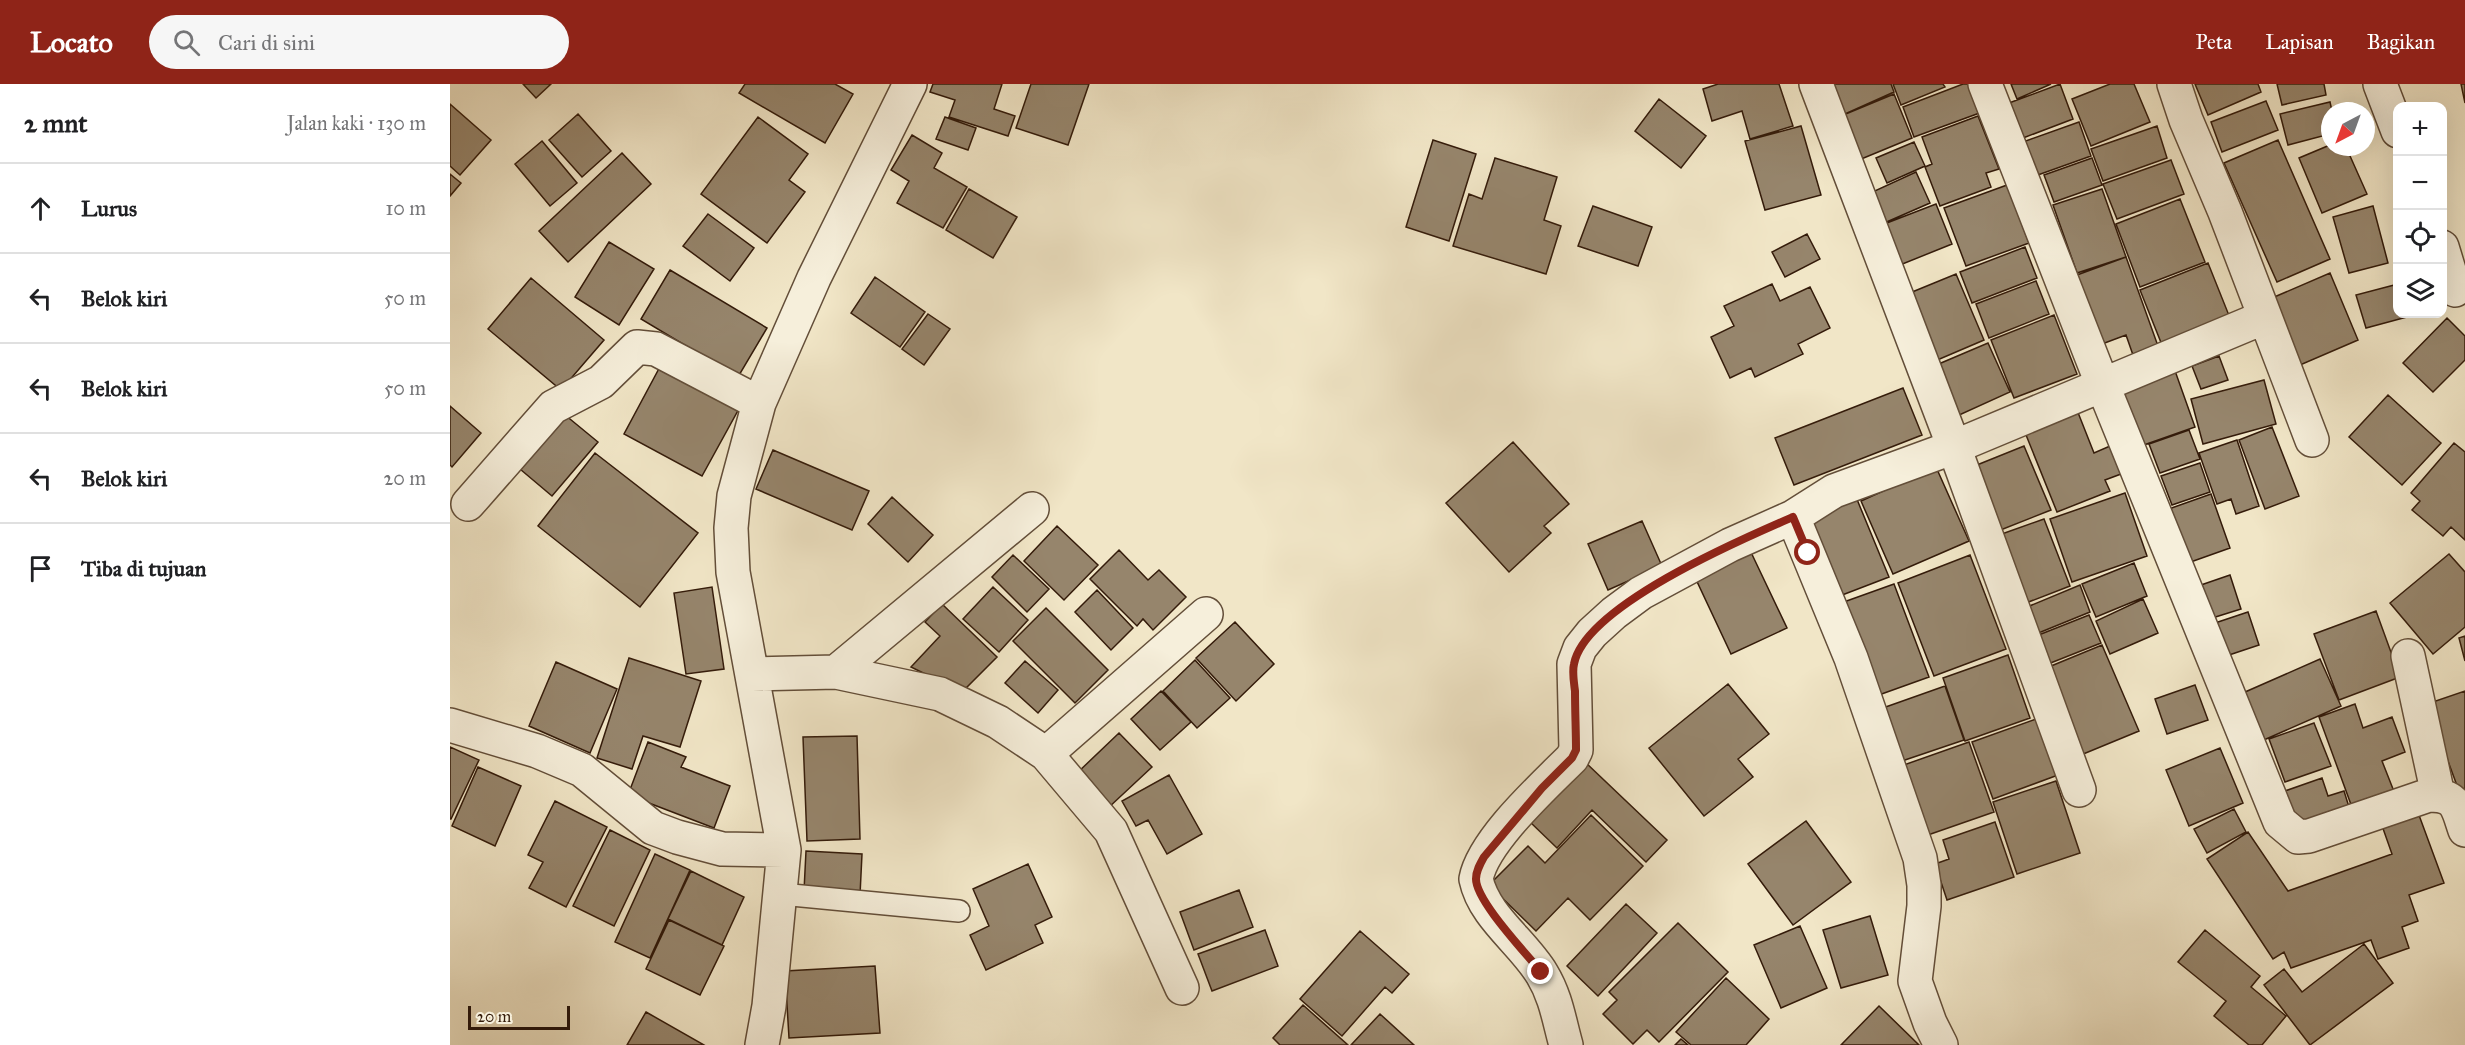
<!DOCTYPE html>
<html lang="id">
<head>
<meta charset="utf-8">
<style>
  :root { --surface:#fff; --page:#f6f6f6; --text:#202124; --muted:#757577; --line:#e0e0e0; --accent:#8f2418 }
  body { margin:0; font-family:"IM FELL Great Primer",serif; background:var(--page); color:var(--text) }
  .controls { position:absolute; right:18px; top:18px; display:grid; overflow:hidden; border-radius:12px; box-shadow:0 6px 24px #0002 }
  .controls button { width:54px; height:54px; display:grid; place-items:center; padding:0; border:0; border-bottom:2px solid var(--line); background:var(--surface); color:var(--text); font:30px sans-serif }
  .compass { position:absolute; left:1871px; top:18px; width:54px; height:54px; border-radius:50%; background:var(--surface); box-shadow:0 6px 24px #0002; rotate:221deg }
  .scale { position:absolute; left:18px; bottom:15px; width:102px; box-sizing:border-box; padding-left:6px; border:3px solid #341b0a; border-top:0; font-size:16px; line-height:21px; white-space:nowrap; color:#341b0a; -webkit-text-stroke:4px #f6efdb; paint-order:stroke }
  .stop { position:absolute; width:18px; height:18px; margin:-14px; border:4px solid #8f2418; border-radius:50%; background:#fff }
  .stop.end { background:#8f2418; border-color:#fff; box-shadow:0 2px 6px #0008 }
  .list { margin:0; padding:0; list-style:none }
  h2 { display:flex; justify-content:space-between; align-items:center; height:78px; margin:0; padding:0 24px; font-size:26px }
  h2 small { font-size:20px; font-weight:400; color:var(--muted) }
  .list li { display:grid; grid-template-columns:39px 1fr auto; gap:18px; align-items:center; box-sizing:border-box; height:90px; padding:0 24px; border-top:2px solid var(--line) }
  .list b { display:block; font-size:22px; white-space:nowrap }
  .list em { font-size:20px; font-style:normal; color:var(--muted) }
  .icon { flex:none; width:33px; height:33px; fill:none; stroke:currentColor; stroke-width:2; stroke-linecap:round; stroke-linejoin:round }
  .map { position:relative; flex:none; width:2015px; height:961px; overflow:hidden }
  header { display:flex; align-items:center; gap:36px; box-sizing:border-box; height:84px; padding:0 30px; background:var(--accent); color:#fff }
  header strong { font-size:28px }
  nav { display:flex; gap:33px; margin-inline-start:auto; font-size:21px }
  .search { width:420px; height:54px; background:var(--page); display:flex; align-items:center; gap:15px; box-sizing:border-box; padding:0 21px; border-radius:33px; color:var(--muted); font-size:22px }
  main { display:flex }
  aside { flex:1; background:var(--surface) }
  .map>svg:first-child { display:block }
  .building { fill:#96856c; stroke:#341b0a; stroke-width:1.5 }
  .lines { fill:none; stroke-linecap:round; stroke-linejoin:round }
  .lane-casing { stroke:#634e39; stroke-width:24 }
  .street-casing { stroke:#634e39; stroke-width:36 }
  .lane { stroke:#f6efdb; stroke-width:21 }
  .street { stroke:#f6efdb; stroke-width:33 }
  .route { stroke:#8f2418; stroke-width:8 }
</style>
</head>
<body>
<header>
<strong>Locato</strong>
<div class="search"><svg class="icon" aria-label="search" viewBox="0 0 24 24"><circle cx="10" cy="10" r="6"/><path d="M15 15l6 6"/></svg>Cari di sini</div>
<nav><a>Peta</a><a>Lapisan</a><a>Bagikan</a></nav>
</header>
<main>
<aside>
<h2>2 mnt<small>Jalan kaki · 130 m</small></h2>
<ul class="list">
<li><svg class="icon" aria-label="ahead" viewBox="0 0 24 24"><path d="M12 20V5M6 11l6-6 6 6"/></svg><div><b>Lurus</b></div><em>10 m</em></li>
<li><svg class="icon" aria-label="left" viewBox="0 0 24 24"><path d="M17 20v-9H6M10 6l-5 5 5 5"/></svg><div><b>Belok kiri</b></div><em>50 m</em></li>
<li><svg class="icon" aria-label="left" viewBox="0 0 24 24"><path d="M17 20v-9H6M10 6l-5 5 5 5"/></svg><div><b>Belok kiri</b></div><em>50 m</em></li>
<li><svg class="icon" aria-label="left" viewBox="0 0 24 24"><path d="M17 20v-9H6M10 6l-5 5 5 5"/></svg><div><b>Belok kiri</b></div><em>20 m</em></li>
<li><svg class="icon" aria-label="arrive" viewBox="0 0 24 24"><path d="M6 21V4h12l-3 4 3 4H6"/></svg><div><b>Tiba di tujuan</b></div></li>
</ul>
</aside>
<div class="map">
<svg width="2015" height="961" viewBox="0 0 2015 961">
  <rect width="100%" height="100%" fill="#f1e6c7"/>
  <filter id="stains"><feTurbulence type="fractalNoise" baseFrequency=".00333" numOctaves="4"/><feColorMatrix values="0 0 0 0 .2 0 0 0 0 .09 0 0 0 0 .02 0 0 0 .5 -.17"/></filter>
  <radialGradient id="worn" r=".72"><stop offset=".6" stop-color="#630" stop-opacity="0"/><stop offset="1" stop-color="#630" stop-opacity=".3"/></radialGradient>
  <!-- building -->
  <path class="building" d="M73,0h28l-15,14z
    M295,0h90l18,10 -28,49 -86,-50z
    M483,0h69l-8,25 21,7 -7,20 -59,-19 6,-17 -25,-8z
    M581,0h58l-21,61 -52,-17z
    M1268,0h61l14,42 -43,13 -8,-28 -30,10 -9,-32z
    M1371,0h70l3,8 -58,26z
    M1443,0h50l2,3 -44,18z
    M1513,0h11l11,27 -71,26 -11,-30z
    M1561,0h40l-34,15z
    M1610,0l13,35 -50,19 -14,-35z
    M1660,0h24l16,38 -59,24 -19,-47z
    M1745,0h63l3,8 -53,23z
    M1827,0h47l2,11 -44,10z
    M2011,0h4v19z
    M1444,10l18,44 -58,24 -18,-44z
    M1209,15l47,37 -25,32 -46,-37z
    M1816,17l12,29 -56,22 -11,-30z
    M1880,18l2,9h-2v23l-42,11 -8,-31z
    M0,20l41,36 -31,35 -10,-9z
    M128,30l33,37 -29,26 -33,-37z
    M1528,32l21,53 -13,4 5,14 -51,19 -15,-39 7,-3 -10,-27z
    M308,33l50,37 -19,26 16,12 -38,51 -66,-49z
    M495,33l31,11 -8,22 -32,-11z
    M1629,38l12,34 -56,20 -12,-34z
    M1351,42l20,69 -56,15 -20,-69z
    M1707,42l10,32 -64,23 -12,-32z
    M462,51l30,18 -8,15 33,19 -24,41 -46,-25 12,-22 -18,-11z
    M983,56l43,14 -27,87 -43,-14z
    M1828,56l52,119 -53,23 -53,-119z
    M92,57l35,42 -27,23 -35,-42z
    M1464,58l11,24 -38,17 -11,-25z
    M1880,61v2h16l21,47 -45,19 -23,-55z
    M172,69l29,31 -83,78 -29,-31z
    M1045,74l62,19 -13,43 17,6 -15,48 -93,-28 16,-52 13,5z
    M1642,74l10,27 -48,17 -10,-27z
    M1721,76l13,34 -67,25 -14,-35z
    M1466,88l14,31 -48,21 -14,-30z
    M0,90l11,9 -11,13z
    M1557,101l22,58 -63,23 -22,-58z
    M519,105l48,28 -24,41 -47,-28z
    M1652,105l24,68 -49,16 -24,-68z
    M1730,115l25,63 -65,25 -24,-63z
    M1486,120l16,40 -57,23 -16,-41z
    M1143,122l59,21 -14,39 -60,-20z
    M1923,122l15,57 -39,10 -16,-56z
    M258,130l46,34 -24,33 -47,-35z
    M1357,150l13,25 -35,18 -13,-25z
    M159,158l45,27 -35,56 -44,-28z
    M1575,163l12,31 -65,25 -12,-31z
    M1676,173l32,89 -25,9 -7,-20 -24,9 -25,-69z
    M1758,179l22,55 -68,27 -22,-55z
    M220,186l97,58 -29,49 -97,-58z
    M1880,189l28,67 -58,25 -28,-67z
    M1506,190l28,66 -56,24 -28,-67z
    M425,193l50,35 -25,35 -49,-34z
    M81,194l73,62 -43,50 -73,-61z
    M1586,197l13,33 -60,24 -13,-34z
    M1322,200l8,17 30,-14 20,41 -32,16 5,10 -48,23 -4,-9 -21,10 -19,-41 23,-11 -10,-20z
    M1948,200v30h8l1,3 -41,11 -10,-33z
    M478,230l22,15 -26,36 -22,-16z
    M1604,231l23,59 -63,24 -23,-58z
    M1997,234l18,18v24l-32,32 -30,-29z
    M1538,259l22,49 -53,24 -23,-50z
    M1769,272l9,24 -27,9 -9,-23z
    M212,279l79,42 -39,71 -78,-42z
    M1724,284l21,59 -54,19 -22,-59z
    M1814,296l12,44 -73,20 -12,-45z
    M1453,304l19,47 -128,50 -19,-47z
    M1938,311l53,48 -39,42 -53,-48z
    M0,322l31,27 -29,34 -2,-2z
    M109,326l39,32 -46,54 -38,-32z
    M1627,326l17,43 16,-7 11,28 -16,6 5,11 -53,21 -33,-82z
    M1822,343l27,69 -34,13 -26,-69z
    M1739,346l11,29 -40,14 -11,-29z
    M1787,356l22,66 -23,8 -5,-15 -14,5 -18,-51z
    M1063,358l56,62 -25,22 7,7 -42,39 -63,-69z
    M2004,359l11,9v88l-14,-13 -8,9 -31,-26 8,-9 -9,-8z
    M1574,362l27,64 -53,21 -26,-64z
    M323,366l96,41 -17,39 -96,-41z
    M145,369l103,80 -58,74 -102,-81z
    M1750,379l10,29 -38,13 -11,-29z
    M1486,383l33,74 -76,33 -32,-73z
    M1675,409l22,63 -75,26 -22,-63z
    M1761,410l19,54 -45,16 -19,-54z
    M442,413l41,38 -25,27 -40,-38z
    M1406,413l33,80 -52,20 -31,-80z
    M1594,435l26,67 -44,17 -27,-68z
    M1192,437l20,45 -54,24 -20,-46z
    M607,442l41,39 -34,35 -40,-39z
    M1298,462l39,82 -56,26 -38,-81z
    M669,466l29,30 11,-10 27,27 -33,33 -10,-11 -6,7 -47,-47z
    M1999,470l16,18v55l-32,27 -43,-51z
    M563,471l36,34 -22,23 -35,-35z
    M1520,471l36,94 -72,27 -36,-93z
    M1684,479l13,33 -51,21 -14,-33z
    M1780,491l11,34 -32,10 -11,-33z
    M1444,500l35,93 -53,19 -35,-93z
    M1630,501l10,27 -59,24 -11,-26z
    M262,503l12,82 -38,5 -12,-81z
    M543,503l35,33 -29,32 -36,-33z
    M647,506l36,38 -22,22 -36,-38z
    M1693,515l15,34 -48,21 -14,-33z
    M492,520l55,53 -35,35 -51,-25 29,-31 -15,-14z
    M596,524l62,62 -33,33 -62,-62z
    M1926,527l24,66 -61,23 -25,-66z
    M1798,528l11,33 -33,11 -11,-33z
    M1639,531l12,28 -58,23 -12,-28z
    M785,538l39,42 -38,37 -40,-43z
    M2015,552v25l-6,-23z
    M1652,561l37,86 -63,26 -37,-86z
    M1558,571l22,63 -65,23 -22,-63z
    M179,574l72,23 -21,66 -37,-11 -11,33 -35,-11z
    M1870,575l21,47 -84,37 -21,-47z
    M745,576l35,38 -33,30 -34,-37z
    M575,577l33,29 -20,23 -33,-30z
    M106,578l61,27 -27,64 -61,-27z
    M1278,600l41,50 -31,25 15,18 -49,39 -55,-68z
    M1745,601l13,35 -41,14 -12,-35z
    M1495,602l19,54 -65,22 -19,-53z
    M711,607l30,31 -31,28 -29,-31z
    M2015,607v98l-6,2 -32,-87z
    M1905,620l8,24 29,-11 13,35 -23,9 13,33 -42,16 -34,-93z
    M1586,635l22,56 -65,24 -21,-57z
    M1864,639l17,43 -46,16 -16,-43z
    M669,649l33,34 -45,42 -32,-34z
    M407,652l3,103 -53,2 -4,-104z
    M198,658l38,15 -5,10 49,19 -16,42 -86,-33z
    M1519,658l25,70 -69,24 -24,-70z
    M0,663l29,13 -28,59h-1z
    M1770,664l23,55 -54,23 -23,-56z
    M1135,678l82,78 -21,22 -54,-52 -35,38 -28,-27z
    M28,683l43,19 -26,60 -43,-20z
    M719,691l33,59 -35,20 -19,-34 -12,6 -14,-25z
    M1872,694l6,18 16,-5 5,16 -55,19 -12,-34z
    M1606,697l24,72 -63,21 -24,-72z
    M105,717l52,26 -41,80 -37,-19 14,-26 -15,-7z
    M1966,723l28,76 -35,12 9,26 -16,6 7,21 -31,11 -7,-19 -80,28 -7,-16 -11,7 -66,-100 41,-27 40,59 104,-37 -12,-34z
    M1784,725l12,23 -39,21 -13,-24z
    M1141,731l52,51 -53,54 -22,-22 -32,33 -47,-46 39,-39 17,17z
    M1356,737l45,61 -58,43 -45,-61z
    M1545,738l19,55 -67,23 -12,-36 14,-5 -6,-19z
    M160,746l40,20 -36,76 -41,-20z
    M356,767l56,3 -2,41 -56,-4z
    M205,770l35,16 -40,88 -35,-16z
    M578,780l24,53 -17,8 8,18 -57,27 -16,-35 19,-9 -16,-37z
    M241,787l53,26 -22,48 -54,-26z
    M789,806l14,37 -59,23 -14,-38z
    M1176,820l31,29 -59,63 -31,-30z
    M1420,832l18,59 -47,13 -18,-58z
    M219,836l55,26 -24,49 -54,-26z
    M1228,839l50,49 -69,70 -12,-12 -14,14 -30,-30 14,-14 -8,-8z
    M1350,842l27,62 -46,20 -27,-63z
    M815,846l13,36 -66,25 -14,-37z
    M1755,846l55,46 -9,11 35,29 -24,29h-13l-35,-29 12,-15 -48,-39z
    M910,847l49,43 -17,19 -7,-6 -43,49 -42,-37z
    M1914,860l29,39 -83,62 -46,-60 20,-16 18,23z
    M425,882l5,67 -91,5 -4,-67z
    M1276,894l43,41 -23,26h-55l-15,-13z
    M853,921l45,40h-68l-7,-7z
    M1429,922l40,39h-78z
    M196,928l58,33h-77z
    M930,930l34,31h-63z
    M1231,955l7,6h-13z"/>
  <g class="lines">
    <!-- lane casing -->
    <g class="lane-casing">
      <path id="lane" d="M331,810l178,17"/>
    </g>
    <!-- street casing -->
    <g class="street-casing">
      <path id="street" d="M1366,0l138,363 125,343
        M1535,0l118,302 177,436 18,15 11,-1 120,-41c28,0 28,12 36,35
        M1724,0l12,36 39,92 87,228
        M1930,0l18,47
        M1992,163l13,43
        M18,420l85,-97 48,-25 36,-35 19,2 103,54
        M1343,433l58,141 69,200 4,27v21l-9,75 15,42 11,22
        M1958,572l30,139
        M386,588l196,-163
        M302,590l84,-2 104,22 58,28 48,32 65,77 71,157
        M0,641l87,26 45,19 71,58 24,9 45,12 62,1
        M596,670l160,-140
        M312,961l7,-39 15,-156 -51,-278 -2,-44 3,-32 25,-93 55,-125 96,-194
        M1116,961c-7,-25 -10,-48 -24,-71 -19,-32 -58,-57 -66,-95 7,-38 68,-93 96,-121l4,-8 -2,-86 6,-16 12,-15 22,-20 27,-20 89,-48 63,-28 41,-26 120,-44 311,-130"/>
    </g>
    <!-- lane -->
    <use href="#lane" class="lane"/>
    <!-- street -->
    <use href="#street" class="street"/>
  </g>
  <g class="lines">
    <!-- route -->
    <path class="route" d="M1091,888c-15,-19 -65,-71 -65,-93 0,-8 4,-15 8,-22l58,-69 30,-30 4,-8c0,-19 -1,-39 -1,-59 -1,-8 -3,-19 -1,-27 11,-58 168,-125 219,-147l15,36"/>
  </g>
  <rect width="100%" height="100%" filter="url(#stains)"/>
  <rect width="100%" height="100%" fill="url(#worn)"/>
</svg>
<div class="controls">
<button>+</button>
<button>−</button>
<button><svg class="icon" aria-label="locate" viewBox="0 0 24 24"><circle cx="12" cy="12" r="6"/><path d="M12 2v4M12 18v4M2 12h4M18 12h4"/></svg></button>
<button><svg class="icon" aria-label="layers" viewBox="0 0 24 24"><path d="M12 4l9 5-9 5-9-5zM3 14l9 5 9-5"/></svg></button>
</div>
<svg class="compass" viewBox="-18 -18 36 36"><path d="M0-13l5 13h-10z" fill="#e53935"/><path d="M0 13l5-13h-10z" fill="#757577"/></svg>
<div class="scale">20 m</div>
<div class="stop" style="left:1358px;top:469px"></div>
<div class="stop end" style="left:1091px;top:888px"></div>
</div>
</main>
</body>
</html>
